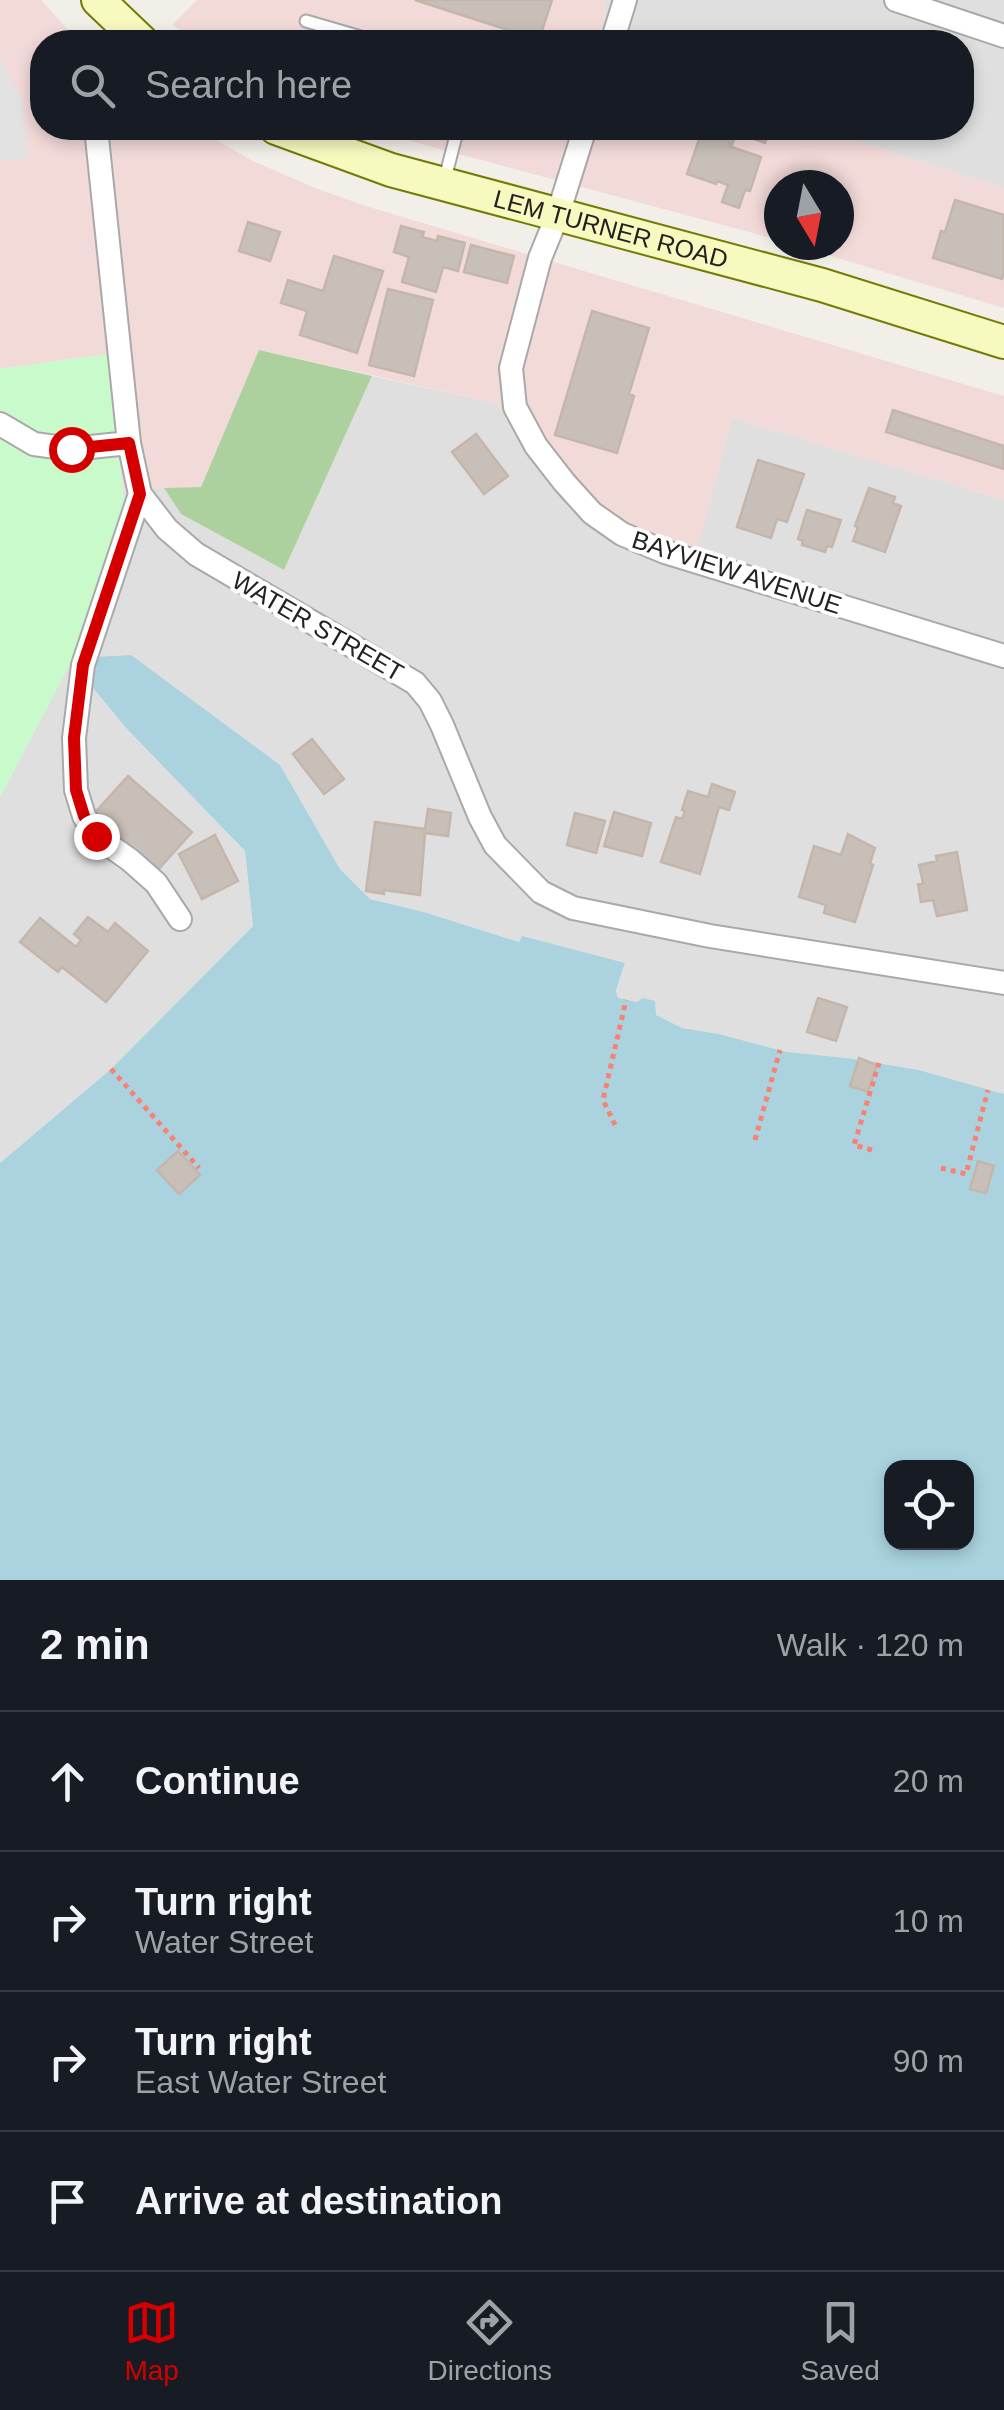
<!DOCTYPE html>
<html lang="en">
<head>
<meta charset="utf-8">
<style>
  :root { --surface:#171b24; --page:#242831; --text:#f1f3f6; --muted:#9ea1a6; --line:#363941; --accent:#d40000 }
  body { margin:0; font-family:Helvetica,sans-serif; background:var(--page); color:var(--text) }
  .controls { position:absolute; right:30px; bottom:30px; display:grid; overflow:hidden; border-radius:20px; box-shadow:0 5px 15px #0003 }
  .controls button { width:90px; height:90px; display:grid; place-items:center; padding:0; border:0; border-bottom:2px solid var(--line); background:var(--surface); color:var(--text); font:50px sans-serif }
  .compass { position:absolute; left:764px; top:170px; width:90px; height:90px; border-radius:50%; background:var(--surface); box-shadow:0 5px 15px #0003; rotate:170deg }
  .stop { position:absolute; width:30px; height:30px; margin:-22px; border:8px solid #d40000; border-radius:50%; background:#fff }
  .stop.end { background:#d40000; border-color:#fff; box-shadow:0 2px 10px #0008 }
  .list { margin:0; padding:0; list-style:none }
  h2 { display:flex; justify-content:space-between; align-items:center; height:130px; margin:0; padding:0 40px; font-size:42px }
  h2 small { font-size:32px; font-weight:400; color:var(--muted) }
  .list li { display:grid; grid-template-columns:65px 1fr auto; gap:30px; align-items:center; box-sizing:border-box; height:140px; padding:0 40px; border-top:2px solid var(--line) }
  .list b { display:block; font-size:38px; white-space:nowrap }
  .list p { margin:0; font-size:32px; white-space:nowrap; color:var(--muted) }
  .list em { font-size:32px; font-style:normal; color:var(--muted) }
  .icon { flex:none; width:55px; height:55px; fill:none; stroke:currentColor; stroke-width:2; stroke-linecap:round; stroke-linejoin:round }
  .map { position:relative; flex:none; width:1004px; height:1580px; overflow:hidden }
  .search { position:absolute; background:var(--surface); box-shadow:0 5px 15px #0003; left:30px; right:30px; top:30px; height:110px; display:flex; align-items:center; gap:25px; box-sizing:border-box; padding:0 35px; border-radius:40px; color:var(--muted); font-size:38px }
  .sheet { height:690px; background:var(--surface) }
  nav { display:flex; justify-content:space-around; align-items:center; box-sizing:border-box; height:140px; border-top:2px solid var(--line); background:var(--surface); font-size:28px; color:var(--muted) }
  nav a { display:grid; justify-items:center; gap:5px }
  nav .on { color:var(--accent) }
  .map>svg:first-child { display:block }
  .residential { fill:#e0dfdf }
  .commercial { fill:#f2dad9 }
  .forest { fill:#add19e }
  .park { fill:#c8facc }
  .parking { fill:#e2e2e2 }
  .water { fill:#aad3df; fill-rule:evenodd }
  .building { fill:#c7bfb8; stroke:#c4b6ab; stroke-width:2.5 }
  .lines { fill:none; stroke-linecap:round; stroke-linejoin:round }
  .lane-casing { stroke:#a9a9a9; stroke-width:15 }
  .street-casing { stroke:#a9a9a9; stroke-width:26 }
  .secondary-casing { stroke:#707d05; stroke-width:36 }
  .path { stroke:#fa8072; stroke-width:5; stroke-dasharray:5 5; stroke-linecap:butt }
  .lane { stroke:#fff; stroke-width:11 }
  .street { stroke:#fff; stroke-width:22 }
  .secondary { stroke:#f7fabf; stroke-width:32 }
  .route { stroke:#d40000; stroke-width:12 }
  .labels { text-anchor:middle; stroke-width:8; stroke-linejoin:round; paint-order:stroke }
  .street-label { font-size:25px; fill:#222; stroke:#fff }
</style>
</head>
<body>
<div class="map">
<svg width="1004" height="1580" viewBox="0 0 1004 1580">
  <rect width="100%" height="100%" fill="#f2efe9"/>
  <!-- residential -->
  <path class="residential" d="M606,0h398v188l-187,-60h145v-86h-362z
    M372,376l123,27 114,112 88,35 35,-132 272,82v594l-85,-24 -72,-12 -60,-6 -68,-18 -37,-6 -22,-10 -4,-3 -2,-7 -36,-10 -2,-6 9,-28 -104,-27 -1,5 -96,-30 -54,-13 -30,-30 -60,-104 -183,-107 -4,30 34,41 118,122 8,75 -142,143 -111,94v-366l130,-247 -7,-60 41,-2 17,26 103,56z"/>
  <!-- commercial -->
  <path class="commercial" d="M0,0h41l29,32 12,10h-40v86h153l58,33 62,27 54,19 635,189v104l-272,-82 -35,133 -88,-36 -114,-112 -235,-53 -59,137 -78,3 -16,-136 -107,15z
    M197,0h409l-6,42h-403l-25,-17z
    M362,128h455l187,60v120l-210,-63h45v-60h-60v55z"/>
  <!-- forest -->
  <path class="forest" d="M259,350l113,26 -88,194 -103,-56 -17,-26 37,-1z"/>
  <!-- park -->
  <path class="park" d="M107,354l23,196 -130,247v-428z"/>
  <!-- parking -->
  <path class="parking" d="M0,57l22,43 6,58 -28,3z"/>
  <!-- water -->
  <path class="water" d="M131,655l149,110 60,104 30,30 54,13 95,30 3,-6 103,27 -9,28 2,7 19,4 6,-4 12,3 1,14 26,13 37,6 68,18 60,6 72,12 85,24v486h-1004v-417l111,-94 142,-143 -8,-75 -118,-122 -34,-41 4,-31zM892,1468h74v74h-74z"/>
  <!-- building -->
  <path class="building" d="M415,0h137l-13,40z
    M703,128h35l-6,17 -3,-2v3l32,11 -11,34 -5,-1 -6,18 -17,-6 6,-17 -11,-4 -1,3 -29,-10z
    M746,128h10l13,4 -4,11 -22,-8z
    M955,200l49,15v58l-2,6 -69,-21 8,-27 4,1z
    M248,222l32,10 -10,29 -31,-10z
    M401,226l23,6 -2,5 15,4 1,-5 27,7 -7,28 -15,-4 -7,25 -34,-10 7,-25 -15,-5z
    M471,245l43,11 -7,27 -43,-11z
    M334,256l49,15 -26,82 -57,-18 7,-24 -26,-8 7,-23 35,11z
    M388,289l45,11 -19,76 -45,-11z
    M592,311l57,17 -20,66 5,2 -17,57 -62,-18z
    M893,410l111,36v23l-118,-37z
    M476,434l32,42 -24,18 -32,-42z
    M758,460l46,14 -17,48 -10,-3 -6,19 -34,-11z
    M869,488l26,9 -2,6 8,3 -16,46 -32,-11 5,-14 -3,-1z
    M807,510l34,10 -9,27 -5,-1 -2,6 -23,-7 1,-4 -5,-2z
    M312,739l32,40 -20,15 -31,-40z
    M128,776l64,56 -36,40 -64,-56z
    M712,784l23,8 -6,18 -10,-3 -19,67 -39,-12 15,-45 6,2 3,-8 -3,-1 6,-19 20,6z
    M428,809l23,4 -3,23 -23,-3 -5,62 -36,-5v4l-18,-3 9,-69 50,7z
    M614,812l37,11 -9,33 -38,-10z
    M575,813l30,8 -9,32 -29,-8z
    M848,834l27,14 -5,15 3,2 -18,57 -31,-9 2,-8 -27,-8 15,-51 27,9z
    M215,835l23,46 -36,18 -23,-45z
    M957,852l10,58 -30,6 -4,-16 -12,2 -3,-18 5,-1 -4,-18 18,-4 -1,-5z
    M88,917l20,15 7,-9 33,28 -42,51 -44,-35 -4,5 -38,-30 20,-24 36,29 5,-7 -7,-6z
    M818,998l29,9 -11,34 -29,-9z
    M859,1058l18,7 -9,27 -18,-6z
    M178,1151l22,24 -21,19 -22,-24z
    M978,1161l16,5 -8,27 -16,-4z"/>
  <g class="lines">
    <!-- lane casing -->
    <g class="lane-casing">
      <path id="lane" d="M306,21l72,21
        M444,182l14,-54"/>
    </g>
    <!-- street casing -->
    <g class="street-casing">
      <path id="street" d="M896,0l108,36
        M612,42l13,-42
        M96,128l33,315 11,51 27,35 29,25 219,129 15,18 12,24 38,92 15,28 46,47 32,16 137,28 294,47
        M585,128l-27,86 -18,44 -29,110 4,39 21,39 28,36 28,31 30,21 43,18 339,104
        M0,424l34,20 37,5 58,-6
        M140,494l-57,171 -9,73 2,52 8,26 12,20 34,24 26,23 24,36"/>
    </g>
    <!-- secondary casing -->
    <g class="secondary-casing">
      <g id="secondary">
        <path d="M98,0l44,42"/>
        <path id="s1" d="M276,128l115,42 431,115 182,57"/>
      </g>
    </g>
    <!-- path -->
    <path class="path" d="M111,1069l88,99
      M615,1125l-12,-25 23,-100
      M755,1140l25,-90
      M872,1150l-18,-5 25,-82
      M941,1168l25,6 22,-84"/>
    <!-- lane -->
    <use href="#lane" class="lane"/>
    <!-- street -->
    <use href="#street" class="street"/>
    <!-- secondary -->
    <use href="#secondary" class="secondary"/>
  </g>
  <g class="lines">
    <!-- route -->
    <path class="route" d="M71,449l58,-6 11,51 -57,171 -9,73 2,52 8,26 12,20"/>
  </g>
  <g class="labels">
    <!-- street labels -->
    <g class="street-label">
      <text dy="9" stroke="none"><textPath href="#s1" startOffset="350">LEM TURNER ROAD</textPath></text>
      <text transform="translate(737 572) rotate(18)" y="9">BAYVIEW AVENUE</text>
      <text transform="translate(318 626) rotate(30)" y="9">WATER STREET</text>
    </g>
  </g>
</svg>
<div class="controls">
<button><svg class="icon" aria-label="locate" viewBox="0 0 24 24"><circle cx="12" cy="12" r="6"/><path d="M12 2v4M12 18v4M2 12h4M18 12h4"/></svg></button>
</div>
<svg class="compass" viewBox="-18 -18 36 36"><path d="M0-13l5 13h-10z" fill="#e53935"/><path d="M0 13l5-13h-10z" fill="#9ea1a6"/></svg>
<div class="stop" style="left:71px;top:449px"></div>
<div class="stop end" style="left:96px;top:836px"></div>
<div class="search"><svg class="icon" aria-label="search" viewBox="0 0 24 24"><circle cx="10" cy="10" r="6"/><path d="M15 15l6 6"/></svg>Search here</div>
</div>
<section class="sheet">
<h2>2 min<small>Walk · 120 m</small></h2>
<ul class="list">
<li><svg class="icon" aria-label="ahead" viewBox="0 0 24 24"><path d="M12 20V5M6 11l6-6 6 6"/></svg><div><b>Continue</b></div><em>20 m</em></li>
<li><svg class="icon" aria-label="right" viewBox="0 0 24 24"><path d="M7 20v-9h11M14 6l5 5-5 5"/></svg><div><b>Turn right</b><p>Water Street</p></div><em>10 m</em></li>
<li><svg class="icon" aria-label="right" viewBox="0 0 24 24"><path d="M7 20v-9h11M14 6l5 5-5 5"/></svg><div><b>Turn right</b><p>East Water Street</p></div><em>90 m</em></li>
<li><svg class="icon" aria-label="arrive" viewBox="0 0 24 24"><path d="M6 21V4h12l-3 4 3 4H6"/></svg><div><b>Arrive at destination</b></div></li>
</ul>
</section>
<nav>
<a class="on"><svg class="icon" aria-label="map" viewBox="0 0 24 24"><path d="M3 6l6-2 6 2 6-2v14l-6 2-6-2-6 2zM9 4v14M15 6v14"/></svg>Map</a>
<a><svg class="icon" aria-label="directions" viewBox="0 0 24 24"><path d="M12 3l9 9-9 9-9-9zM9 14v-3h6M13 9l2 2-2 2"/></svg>Directions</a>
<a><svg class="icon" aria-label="saved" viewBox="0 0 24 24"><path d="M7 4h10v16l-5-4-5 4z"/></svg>Saved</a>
</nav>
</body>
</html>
